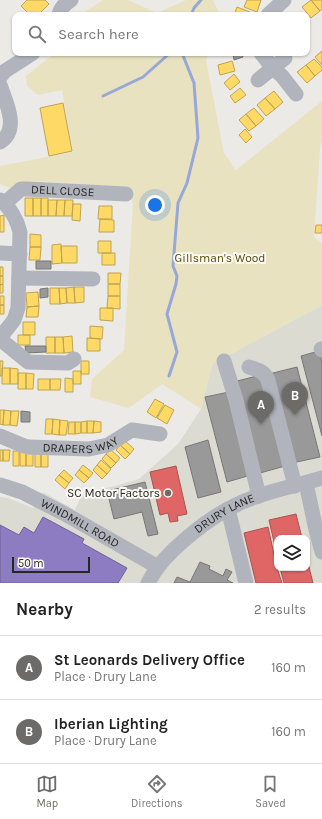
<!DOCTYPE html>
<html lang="en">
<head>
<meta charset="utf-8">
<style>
  :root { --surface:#fff; --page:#f6f6f6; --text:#222; --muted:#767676; --line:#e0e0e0; --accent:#6c6b68 }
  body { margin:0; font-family:Karla,sans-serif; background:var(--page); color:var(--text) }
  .controls { position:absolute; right:12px; bottom:12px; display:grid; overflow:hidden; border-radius:8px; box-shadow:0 1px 3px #0004 }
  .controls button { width:36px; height:36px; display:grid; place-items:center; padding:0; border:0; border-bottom:1px solid var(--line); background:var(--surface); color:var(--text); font:20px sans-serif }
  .scale { position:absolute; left:12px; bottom:10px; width:78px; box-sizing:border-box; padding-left:4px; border:2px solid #272724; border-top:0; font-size:11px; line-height:14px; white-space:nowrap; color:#272724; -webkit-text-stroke:3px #f9f8f3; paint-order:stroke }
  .you { position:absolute; left:155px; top:205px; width:14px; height:14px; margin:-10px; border:3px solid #fff; border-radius:50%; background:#1a73e8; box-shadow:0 0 0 6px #1a73e833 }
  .badge { display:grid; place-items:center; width:26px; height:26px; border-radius:50%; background:var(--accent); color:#fff; font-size:13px; font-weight:700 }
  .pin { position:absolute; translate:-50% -33px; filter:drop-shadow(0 1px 2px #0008) }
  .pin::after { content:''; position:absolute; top:21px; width:14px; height:12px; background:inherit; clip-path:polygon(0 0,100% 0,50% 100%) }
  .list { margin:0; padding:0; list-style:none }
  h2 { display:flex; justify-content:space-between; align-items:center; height:52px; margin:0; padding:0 16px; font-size:17px }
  h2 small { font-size:13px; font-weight:400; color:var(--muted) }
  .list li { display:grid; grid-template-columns:26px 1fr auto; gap:12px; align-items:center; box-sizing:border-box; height:64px; padding:0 16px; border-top:1px solid var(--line) }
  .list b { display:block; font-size:15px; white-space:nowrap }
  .list p { margin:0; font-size:13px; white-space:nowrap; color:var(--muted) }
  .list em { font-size:13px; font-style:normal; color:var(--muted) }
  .icon { flex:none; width:22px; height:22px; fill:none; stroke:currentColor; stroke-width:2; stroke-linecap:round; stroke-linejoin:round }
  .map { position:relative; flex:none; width:322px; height:583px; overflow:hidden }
  .search { position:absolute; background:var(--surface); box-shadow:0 1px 3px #0004; left:12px; right:12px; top:12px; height:44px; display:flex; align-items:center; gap:10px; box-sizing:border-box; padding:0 14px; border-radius:8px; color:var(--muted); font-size:15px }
  .sheet { height:180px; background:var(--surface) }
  nav { display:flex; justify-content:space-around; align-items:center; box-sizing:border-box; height:56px; border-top:1px solid var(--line); background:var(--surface); font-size:11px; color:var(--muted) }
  nav a { display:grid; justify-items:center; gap:2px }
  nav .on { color:var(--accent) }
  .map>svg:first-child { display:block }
  .built { fill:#dcdbd2; fill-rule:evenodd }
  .green { fill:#e8e2c1 }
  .homes { fill:#ffd966; stroke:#bea452 }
  .shops { fill:#e06666; stroke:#a85352 }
  .offices { fill:#8e7cc3; stroke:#6f6293 }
  .industry { fill:#999; stroke:#777776 }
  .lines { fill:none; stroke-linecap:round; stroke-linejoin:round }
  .stream { stroke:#96a8d7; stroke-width:3 }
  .minor { stroke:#b1b4bd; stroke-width:15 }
  .poi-dot { fill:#6c6b68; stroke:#f9f8f3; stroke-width:1.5 }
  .labels { text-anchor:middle; stroke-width:4; stroke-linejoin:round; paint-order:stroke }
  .street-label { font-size:12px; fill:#272724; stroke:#f9f8f3 }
  .park-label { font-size:12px; fill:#574d0a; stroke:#f9f8f3 }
  .poi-label { font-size:12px; fill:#272724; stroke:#f9f8f3; text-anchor:end }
</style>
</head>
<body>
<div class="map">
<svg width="322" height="583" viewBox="0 0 322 583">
  <rect width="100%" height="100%" fill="#ebeae6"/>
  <!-- built -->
  <path class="built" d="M322,305v278h-322v-86l8,1 25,10 10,-16 32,18 8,-18 28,-5 28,-8 39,-35 23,-35 11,-45zM277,538h30v30h-30z"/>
  <!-- green -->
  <path class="green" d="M103,0h25l29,13 29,-13h27l6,13 -1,2h-138z
    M55,53h153l-2,8 18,92 12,17 86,-69v40l-2,7 -6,89 8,6v62l-110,59 -11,45 -39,-25 -33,24 -39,-11 2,-18 32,-29 9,-146 -5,-16 -95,-7 -22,7 -11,-4v-18l73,-14 -11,-62 -24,5 -11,-9 -1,-10z"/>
  <!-- homes -->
  <path class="homes" d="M27,0h18l4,4 -11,11h-8l-9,-9z
    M247,0h14l-4,12 -13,-5z
    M311,0h11v9l-2,2z
    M311,0l9,11 -9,7 -9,-11z
    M237,7l13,5 -1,3h-15z
    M322,51v14l-7,-8z
    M314,59l8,8v3l-7,6 -9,-11z
    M232,61l3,10 -15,4 -2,-10z
    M306,65l9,11 -8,7 -10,-11z
    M234,74l6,8 -10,8 -6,-7z
    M240,88l6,7 -11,8 -5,-7z
    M274,91l9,11 -8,7 -10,-11z
    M265,98l10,11 -9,7 -9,-11z
    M63,103l9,48 -23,5 -9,-48z
    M254,108l10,11 -8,7 -10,-12z
    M246,114l10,12 -7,5 -10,-11z
    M245,129l7,8 -6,6 -7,-8z
    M25,198h8v18h-8z
    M33,198h8v18h-8z
    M41,198h7v18h-7z
    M48,200h9l-1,16h-8z
    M57,200h8l-1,16h-8z
    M65,200h8l-1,16h-8z
    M73,204h8l-1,17 -8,-1z
    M99,206h13v13h-14z
    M4,215v17h-4v-16z
    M100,219l14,1v12h-15z
    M316,225h6v8h-7z
    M30,234l11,1v12h-11z
    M98,241h13v12h-13z
    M61,244l1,19 -10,1v-19z
    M61,246h16v17h-15z
    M30,247h11l-1,13h-11z
    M102,253h13v12h-13z
    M0,267h3v9h-3z
    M108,273h13l-1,11h-12z
    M0,276h3v8l-3,1z
    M3,284v9h-3v-8z
    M108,284h12v12h-12z
    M74,287l1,16h-8l-1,-15z
    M74,287h10v15l-9,1z
    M50,288h9l1,16h-10z
    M59,288h7l1,15 -7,1z
    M38,292l1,14 -12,1 -1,-14z
    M0,296h4v9h-4z
    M108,296h12v13l-13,-1z
    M0,305h4v9h-4z
    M39,306l-1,11h-12l1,-10z
    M100,308h13v13l-13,-1z
    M23,322h12v13h-12z
    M90,326l13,1 -1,12 -12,-1z
    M18,335h12v10h-12z
    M72,336l1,16 -9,1 -1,-16z
    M46,337h9v16h-9z
    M55,337h8l1,16h-9z
    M87,338l13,1v12h-13z
    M0,361h3l-1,15h-2z
    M81,361h8v13h-8z
    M2,368h8v16h-8z
    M10,368l8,1v15h-8z
    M73,371h8v13h-8z
    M18,373h8v16h-8z
    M26,373l8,1 -1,15h-7z
    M65,378l8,1v13h-8z
    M38,379h12v11h-12z
    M50,379h11l-1,11h-10z
    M155,399l9,5 -8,14 -9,-6z
    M165,405l9,5 -7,14 -10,-6z
    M0,410h4l-1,15 -3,-1z
    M4,410l7,1 -1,14h-7z
    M11,411h8l-2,15 -7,-1z
    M46,419h7l-1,15h-7z
    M53,419l7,1 -1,15 -7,-1z
    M60,420l8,1 -2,14h-7z
    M87,421v12h-6v-11z
    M87,421h7l-1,12h-6z
    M94,421l7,1v10l-8,1z
    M69,422h6v12h-7z
    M75,422h6v11l-6,1z
    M124,440l10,9 -4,5 -10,-9z
    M120,445l10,9 -5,5 -9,-9z
    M110,449l10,9 -4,5 -10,-9z
    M0,450h3v11h-3z
    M3,450h7l-1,11h-6z
    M13,451h6v15h-6z
    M20,452h6v14h-6z
    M26,452h7v14h-7z
    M35,453h6v14h-6z
    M41,453h7v14h-7z
    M106,454l10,9 -5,5 -9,-9z
    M101,460l10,9 -4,5 -10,-9z
    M83,465l10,8 -4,5 -10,-8z
    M97,465l10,9 -5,5 -9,-9z
    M64,470l9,8 -4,5 -10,-8z
    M79,470l10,8 -5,5 -9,-8z
    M59,475l10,8 -4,6 -10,-9z"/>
  <!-- shops -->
  <path class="shops" d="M176,466l11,48 -10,2 1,5 -8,1 -2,-9 -8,2 -10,-43z
    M296,514l6,24h-25v17l-8,-35z
    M268,527l9,41 5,15h-26l-12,-50z
    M307,559l6,24h-29l-4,-15h27z"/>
  <!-- offices -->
  <path class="offices" d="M43,517l41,22 -2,4 45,25 -9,15h-118v-58l19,10 5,-8 10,6z"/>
  <!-- industry -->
  <path class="industry" d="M233,53h9l1,4 -9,3z
    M36,261h15v8h-15z
    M48,288v9l-8,1v-9z
    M25,346h21v6l-20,1z
    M319,351l3,11v74l-21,-80z
    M297,367l23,90 -28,6 -23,-89z
    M261,375l24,91 -25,7 -23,-92z
    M229,392l22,83 -24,7 -22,-85z
    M21,411l9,1v10h-9z
    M208,440l13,52 -23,6 -13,-51z
    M145,482l13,52 -10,2 -6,-24 -28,7 -7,-28z
    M200,562l10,4 -1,3 14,7 3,-7 6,3 -5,8 6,3h-59l3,-6 13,5z"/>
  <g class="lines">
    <!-- stream -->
    <path class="stream" d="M191,15l3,-7 7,-8
      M103,96l40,-19 27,-24
      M169,376l8,-24 -10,-38 9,-30 1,-8 -4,-10 5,-63 9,-20 11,-45 -4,-55 -12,-30"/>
    <!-- minor -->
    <g class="minor">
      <path d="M59,15c1,-7 6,-11 12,-15"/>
      <path d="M268,15l16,-15"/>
      <path d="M261,53l12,15 9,8 14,18"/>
      <path d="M0,77l5,-6 28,-18"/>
      <path d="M258,80l27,-22"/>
      <path d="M0,85c6,17 20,45 0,57"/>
      <path d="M0,200c10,7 17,20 20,32l-2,76 -4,12 -14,18"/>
      <path id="s1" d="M5,203l16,-14h7l98,5"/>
      <path d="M0,253l20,1"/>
      <path d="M19,278l74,1"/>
      <path d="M0,339l28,23 40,1 6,-4"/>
      <path d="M321,349l1,1"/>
      <path d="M224,361l12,39 23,96"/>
      <path d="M249,367c9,3 15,4 19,13l27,106"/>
      <path id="s2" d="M0,436l24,10 5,1 60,2 19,-4 24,-15 28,4"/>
      <path d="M306,483l10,47 6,22"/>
      <path id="s3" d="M0,485l22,7 43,22 93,53"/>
      <path d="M228,509l18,74"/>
      <path id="s4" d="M148,583c3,-5 6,-11 10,-16 17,-22 51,-49 76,-61 27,-14 59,-19 88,-28"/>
    </g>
  </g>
  <!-- markers -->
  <circle class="poi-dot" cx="168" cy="493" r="4"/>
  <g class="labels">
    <!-- street labels -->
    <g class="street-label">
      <text dy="4" stroke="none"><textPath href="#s1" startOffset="63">DELL CLOSE</textPath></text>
      <text dy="4" stroke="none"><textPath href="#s2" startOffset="83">DRAPERS WAY</textPath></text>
      <text dy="4" stroke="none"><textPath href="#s4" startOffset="105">DRURY LANE</textPath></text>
      <text dy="4" stroke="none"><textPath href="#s3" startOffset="89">WINDMILL ROAD</textPath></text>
    </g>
    <!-- park labels -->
    <g class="park-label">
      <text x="220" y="262">Gillsman's Wood</text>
    </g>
    <!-- poi labels -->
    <g class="poi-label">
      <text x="160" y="497">SC Motor Factors</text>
    </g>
  </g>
</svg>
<div class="controls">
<button><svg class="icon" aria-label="layers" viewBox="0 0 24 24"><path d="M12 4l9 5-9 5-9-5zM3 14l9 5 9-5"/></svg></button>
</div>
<div class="scale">50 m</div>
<div class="you"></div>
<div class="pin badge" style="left:261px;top:424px">A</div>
<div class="pin badge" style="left:295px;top:415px">B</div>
<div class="search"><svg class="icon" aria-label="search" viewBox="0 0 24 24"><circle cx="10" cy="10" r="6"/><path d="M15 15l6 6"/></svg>Search here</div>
</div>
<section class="sheet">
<h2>Nearby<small>2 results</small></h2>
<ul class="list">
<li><span class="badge">A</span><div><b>St Leonards Delivery Office</b><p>Place · Drury Lane</p></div><em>160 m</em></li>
<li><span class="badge">B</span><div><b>Iberian Lighting</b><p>Place · Drury Lane</p></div><em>160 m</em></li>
</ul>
</section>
<nav>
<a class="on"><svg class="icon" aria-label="map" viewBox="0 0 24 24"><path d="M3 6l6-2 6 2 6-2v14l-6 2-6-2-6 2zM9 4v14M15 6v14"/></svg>Map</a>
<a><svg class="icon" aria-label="directions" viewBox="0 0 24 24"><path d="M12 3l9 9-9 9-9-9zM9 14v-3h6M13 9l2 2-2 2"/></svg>Directions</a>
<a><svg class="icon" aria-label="saved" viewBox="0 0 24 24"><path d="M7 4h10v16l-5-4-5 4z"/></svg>Saved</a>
</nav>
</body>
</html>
